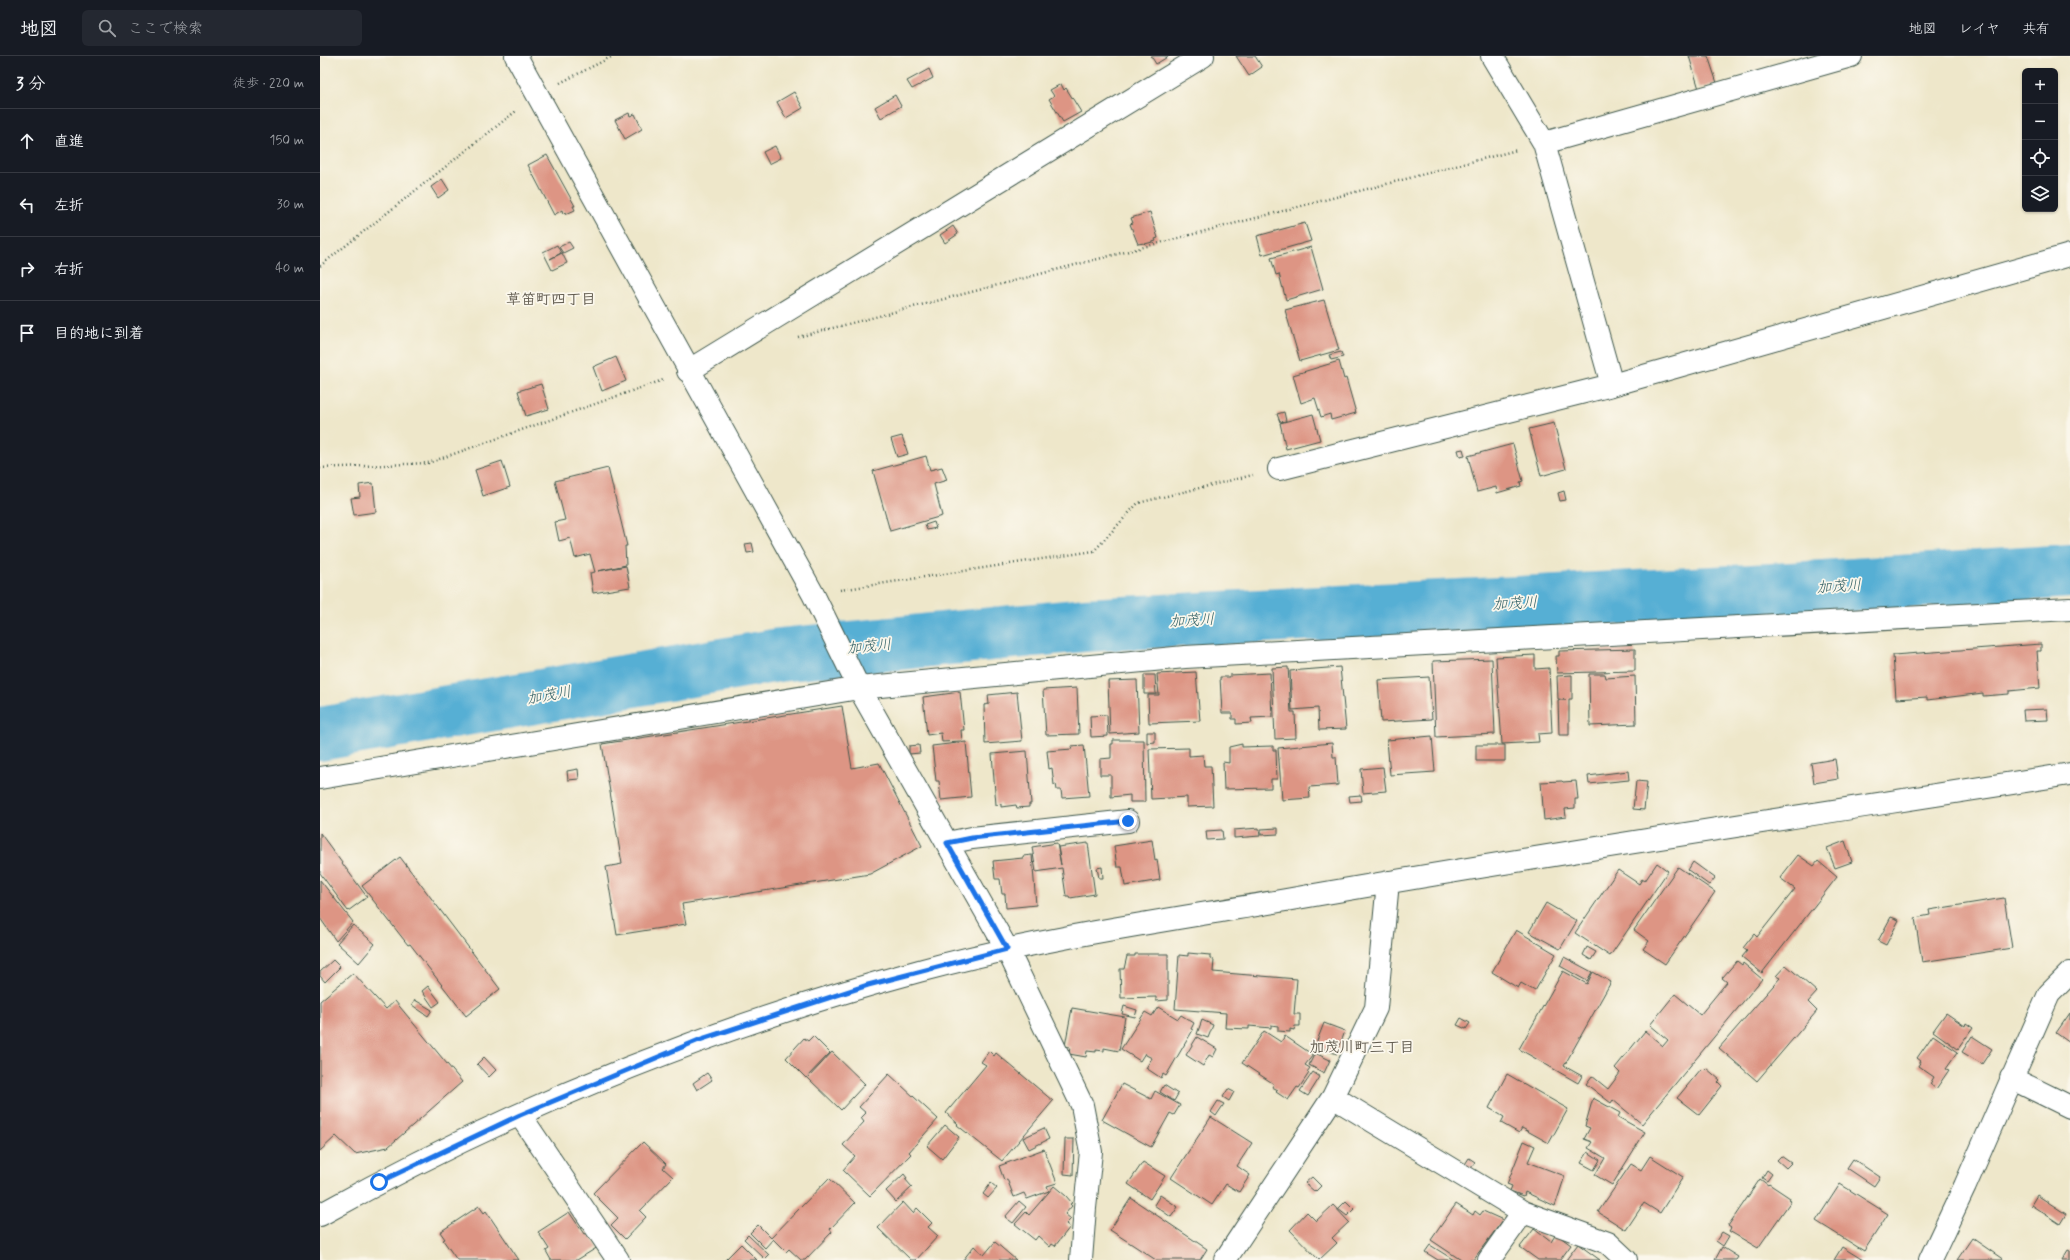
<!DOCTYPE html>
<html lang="ja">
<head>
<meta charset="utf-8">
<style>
  :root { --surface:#171b24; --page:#242831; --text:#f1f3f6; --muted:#9ea1a6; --line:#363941 }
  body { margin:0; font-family:Mynerve,"Klee One",sans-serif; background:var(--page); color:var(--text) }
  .controls { position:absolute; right:12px; top:12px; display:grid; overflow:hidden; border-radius:6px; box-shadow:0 1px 3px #0004 }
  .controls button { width:36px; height:36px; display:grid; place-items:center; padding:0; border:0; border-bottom:1px solid var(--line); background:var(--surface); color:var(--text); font:20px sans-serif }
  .stop { position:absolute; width:12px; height:12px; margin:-9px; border:3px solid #1a73e8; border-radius:50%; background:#fff }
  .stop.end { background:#1a73e8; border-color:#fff; box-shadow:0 1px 4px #0008 }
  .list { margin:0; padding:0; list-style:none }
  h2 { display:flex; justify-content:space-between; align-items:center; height:52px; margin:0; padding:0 16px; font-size:17px }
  h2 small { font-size:13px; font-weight:400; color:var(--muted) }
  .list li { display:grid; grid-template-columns:26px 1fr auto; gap:12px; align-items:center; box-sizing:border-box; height:64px; padding:0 16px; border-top:1px solid var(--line) }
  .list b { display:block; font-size:15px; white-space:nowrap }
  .list em { font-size:13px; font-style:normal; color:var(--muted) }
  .icon { flex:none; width:22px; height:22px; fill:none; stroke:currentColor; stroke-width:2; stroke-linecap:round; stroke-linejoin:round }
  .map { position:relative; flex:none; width:1750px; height:1204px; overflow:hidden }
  header { display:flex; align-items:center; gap:24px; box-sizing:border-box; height:56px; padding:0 20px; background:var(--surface); border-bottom:1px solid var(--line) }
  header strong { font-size:19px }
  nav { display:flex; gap:22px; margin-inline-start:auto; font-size:14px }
  .search { width:280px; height:36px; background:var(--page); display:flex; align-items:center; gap:10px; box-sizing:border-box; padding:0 14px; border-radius:6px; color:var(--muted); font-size:15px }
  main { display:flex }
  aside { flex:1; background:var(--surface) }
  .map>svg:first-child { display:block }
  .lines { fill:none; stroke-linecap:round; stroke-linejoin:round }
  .river { stroke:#56afd4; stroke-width:54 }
  .building { fill:#dd9584 }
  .minor-casing { stroke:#3e564a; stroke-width:24 }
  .path { stroke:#3e564a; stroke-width:2.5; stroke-dasharray:1 3; stroke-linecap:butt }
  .minor { stroke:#fff; stroke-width:22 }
  .route { stroke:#1a73e8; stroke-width:5 }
  .labels { text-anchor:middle; stroke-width:3.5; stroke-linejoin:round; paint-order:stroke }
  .neighbourhood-label { font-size:15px; font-weight:bold; fill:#625c50; stroke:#fbf7ec }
  .water-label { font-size:15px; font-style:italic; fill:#305f64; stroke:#fbf7ec }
</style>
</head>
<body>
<header>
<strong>地図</strong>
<div class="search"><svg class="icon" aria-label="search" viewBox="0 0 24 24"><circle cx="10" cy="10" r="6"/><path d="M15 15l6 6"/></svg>ここで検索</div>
<nav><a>地図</a><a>レイヤ</a><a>共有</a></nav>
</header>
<main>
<aside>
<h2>3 分<small>徒歩 · 220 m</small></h2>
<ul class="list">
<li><svg class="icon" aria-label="ahead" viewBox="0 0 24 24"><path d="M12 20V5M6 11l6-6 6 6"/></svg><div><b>直進</b></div><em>150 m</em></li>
<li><svg class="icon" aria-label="left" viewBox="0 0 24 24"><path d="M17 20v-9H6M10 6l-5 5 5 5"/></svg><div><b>左折</b></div><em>30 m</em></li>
<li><svg class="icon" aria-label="right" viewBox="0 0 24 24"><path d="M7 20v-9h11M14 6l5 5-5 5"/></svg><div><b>右折</b></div><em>40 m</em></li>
<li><svg class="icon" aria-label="arrive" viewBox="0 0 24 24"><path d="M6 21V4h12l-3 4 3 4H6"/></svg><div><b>目的地に到着</b></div></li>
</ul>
</aside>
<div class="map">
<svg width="1750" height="1204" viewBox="0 0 1750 1204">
  <rect width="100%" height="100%" fill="#fbf7ec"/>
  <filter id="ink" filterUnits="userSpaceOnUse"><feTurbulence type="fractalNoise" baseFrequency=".025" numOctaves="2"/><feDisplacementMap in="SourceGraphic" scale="8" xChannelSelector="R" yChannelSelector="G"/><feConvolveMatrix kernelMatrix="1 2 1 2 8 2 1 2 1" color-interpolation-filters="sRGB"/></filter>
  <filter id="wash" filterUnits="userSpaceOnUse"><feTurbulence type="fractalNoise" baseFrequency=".012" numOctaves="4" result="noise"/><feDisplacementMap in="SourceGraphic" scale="16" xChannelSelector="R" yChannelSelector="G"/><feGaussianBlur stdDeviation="0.9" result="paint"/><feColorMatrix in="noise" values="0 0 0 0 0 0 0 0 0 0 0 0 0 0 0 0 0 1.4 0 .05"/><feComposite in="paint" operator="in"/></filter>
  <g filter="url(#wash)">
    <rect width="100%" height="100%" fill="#eee7ca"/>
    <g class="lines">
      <!-- river -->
      <path class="river" d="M0,678l459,-79 306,-30 706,-36 279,-18"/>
    </g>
    <g id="blocks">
      <!-- building -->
      <path class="building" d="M831,0h18l-13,8z
        M916,0h19l7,11 -13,9z
        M1369,0h19l9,27 -18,6z
        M609,13l4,9 -21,11 -5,-8z
        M741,28l3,6 2,-2 15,24 -18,10 -14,-23 5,-3 -4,-6z
        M474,36l9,16 -17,10 -9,-16z
        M575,39l6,11 -20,12 -6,-11z
        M309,57l1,3 5,-2 7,15 -17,10 -10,-19z
        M455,90l6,12 -12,6 -6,-12z
        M227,99l28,51h-2l2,4 -9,4 -1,-2 -2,2 -1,-4 -8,5 -26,-50z
        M122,123l7,11 -11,8 -7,-11z
        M830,156l8,26 -3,1 1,2 -11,3 -1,-1 -6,1 -8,-20 3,-1 -2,-5z
        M985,167l6,18 -49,14 -5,-19z
        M633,170l5,8 -13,9 -5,-8z
        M249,186l4,6 -10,5 -4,-6z
        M237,189l4,8 -11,6 12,-6 5,10 -15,7 -9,-18z
        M991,191l12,42 -37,11 -7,-26 -3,1 -5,-17z
        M1004,244l15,50 -39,11 -15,-51z
        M1021,296l2,5 -12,3 -2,-5z
        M296,301l10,24 -24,10 -9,-24z
        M1019,305l5,18 2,-1 10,35 -25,7 -1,-6 -9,3 -6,-19 -14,5 -8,-28z
        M221,328l8,25 -23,7 -8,-25z
        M964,356l2,9 -6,1 -3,-8z
        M993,358l7,26 -34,9 -6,-26z
        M1234,367l12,46 -25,7 -12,-47z
        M582,380l6,18 -11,3 -6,-18z
        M1193,388l10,37 -3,1 1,4 -24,7 -1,-6 -19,5 -9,-36z
        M1143,393l2,7 -5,1 -2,-7z
        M606,400l4,14 12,-3 5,13 -13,4 8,32 -52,15 -17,-60z
        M182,405l8,26 -27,9 -8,-26z
        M288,412l19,78h-2l1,19 -28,6 28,-5 4,21 -37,6 -3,-20 5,-1 -5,-18 -15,4 -5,-20 -11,3 -4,-19 10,-2 -10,-39z
        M53,427l3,29 -22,3 -3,-17 9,-1 -1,-12z
        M1244,435l2,9 -6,1 -2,-8z
        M614,466l2,6 -9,2 -2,-5z
        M432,487l2,9 -7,1 -2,-9z
        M1721,588v7h-4l3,37 -31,3v3l-26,2v-3l-56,7v-3l-31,2 -3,-44z
        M1315,593v22l-78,2 -1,-17h3v-5z
        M1215,599v14l14,-1 3,65 -14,1 1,8 -37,2 -6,-87z
        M1172,603l3,75 -59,3 -3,-76z
        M968,611l3,45h4l1,26 -21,1 -3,-71z
        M1020,611l6,62 -27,1 -1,-22 -26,2 -2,-39z
        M876,616l4,49 -51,2 -1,-28h11l-2,-21z
        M950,617l2,44 -21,1 1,5 -16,1v-5h-4v-6h-10l-2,-36h10v-2z
        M1269,618h16l1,4 29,-2 1,48 -46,2z
        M824,619h11l1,19h-12z
        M1252,619v24h-3v36h-10l-1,-35h8l-8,-1 -1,-23z
        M1109,621l3,42 -51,3 -3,-42z
        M817,624l2,52 -29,2 -2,-53z
        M757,632l2,46 -33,1 -3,-45z
        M640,636l4,38h-3l1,11 -20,1 -1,-9 -14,2 -4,-38z
        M697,636l5,49 -37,3 -1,-39 5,-1 -1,-9z
        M522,650l10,62 27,-5 43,83 -52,28 -188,30 4,20 -69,11 -11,-68 16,-3 -20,-120z
        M1727,653l1,11 -24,1 -1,-11z
        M787,659l1,21 -17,1 -1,-21z
        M827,676h8v10l-8,1z
        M1112,680l3,36 -45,3 -3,-35z
        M793,684h31l1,62h-15v-7l-19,2v-22h-11v-16l11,-1v-14h2z
        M646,686l5,55 -30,3 -2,-19h-3l-4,-35z
        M1012,687l1,14h3l2,28 -29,2 1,11 -28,2 -4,-52z
        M922,688v3l31,-1v4h3l1,29h-6v9l-47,1 -1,-27 6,1v-16z
        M599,689l1,8 -11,1v-8z
        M764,689l5,51 -27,2 -1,-8h-4l-1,-6 -2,1 -2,-17 -3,1 -2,-18 25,-2 -1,-3z
        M1156,689h29v16h-29z
        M869,692v8l14,-1 1,11h7l2,40 -26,1v-10l-36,2 -2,-50z
        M707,695l4,53h-2v3l-12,1 -1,-3 -15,2v-3l-5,1 -4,-51z
        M1515,703l3,20 -24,4 -3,-20z
        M1063,711l3,24 -23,2 -2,-24z
        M258,713l1,10 -11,1 -1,-9z
        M1308,715l1,9 -40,4 -1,-8z
        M1242,725l1,1 13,-1 2,18h-3v9l-10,1 1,8 -22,3 -3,-38z
        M1316,725l11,1 -3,28 -11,-1z
        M1041,739l1,6 -12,1 -1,-6z
        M939,772l1,8 -26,2v-8z
        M958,772v6l-17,1v-6z
        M902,774l1,9 -16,1 -1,-9z
        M0,777l47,64 -19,14 -28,-38z
        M832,784l3,20 2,-1 3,21 -35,6 -3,-19h-5l-3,-21z
        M1525,785l7,21 -17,6 -8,-20z
        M737,787l4,22 -3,-18 30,-4 7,51 -25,4 -1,-2h-3l-4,-28 -26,4 -4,-25z
        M712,799l4,50 -30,3 -1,-14h-3l-2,-15h-5l-2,-18 30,-3v-2z
        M1478,799l16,11 4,-5 19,16 -75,96 -20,-16 5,-6 -4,-3 11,-14 3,3 38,-48 -15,-11z
        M80,801l100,132 -34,27 -56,-72 -2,1 -46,-59z
        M1373,806l22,16 -6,7 -21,-15z
        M1337,807l11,8 -58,85 -35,-23 43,-63 21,14 3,-5 3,2z
        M782,811l1,11h-4l-2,-10z
        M1358,811l37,25 -50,72 -22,-15 6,-8 -15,-11z
        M0,824l33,42 -17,19 -16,-23z
        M1684,842l8,50 -90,14 -7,-44 15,-3 -1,-5z
        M1226,847l31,18 -17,28 -31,-17z
        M1571,861l8,3 -13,25 -8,-4z
        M33,869l22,19 -16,19 -22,-20z
        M1196,874l40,24 -21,37 -14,-8 -3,5 -26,-16z
        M1267,891l9,5 -5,8 -8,-5z
        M868,897l22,2v4l4,1 -1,12 84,7 -3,35h6v12h-5l-1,4 -4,-1v3l-12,-1v-5l-7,-1v3l-22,-2v3l-24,-1 1,-15 -51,-4 4,-54 9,1z
        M815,898h33v46l-12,1v-4l-35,1 -1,-29h4l3,-13h8z
        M1244,901l28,15 -5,9 -27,-15z
        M13,904l7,7 -15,15 -5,-6v-4z
        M1417,905l5,4 1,-2 19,16 -120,145 -29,-24 -2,3 -25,-19 6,-8 16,13 12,-16 -5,-5 30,-37 18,15 5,-6 -18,-15 25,-31 25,21 27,-33 -5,-4z
        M1466,909l31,27 -9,10 9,9 -60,70 -38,-33 61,-70 -4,-2z
        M1243,915l24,13 6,-12 18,10 -47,84 18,10 -4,7 -59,-34z
        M33,917l33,36 9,-8 67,81 -74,65 -33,7 -19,-18 -16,15v-150z
        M108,930l12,16 -7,5 -11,-16z
        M95,944l17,10 -4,6 -16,-11z
        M804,950l13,4 -2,7 -13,-3z
        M838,951l20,12 3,-4 13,8 -3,6 2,1 -27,46 -3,-2 -2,4 -15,-10 6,-10 -6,-3 -1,-2 -5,8 -19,-12 24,-37 7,4z
        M752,952l53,9 -6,34 -15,-3v3l-8,-1v2l-9,-1 -1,6 -17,-3 1,-7 -5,-1z
        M1626,957l19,13 1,-3 7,5 -15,21 -25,-18z
        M1750,957v30l-14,-10z
        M1141,962l9,5 -4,6 -9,-4z
        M882,964l11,5 -5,13 -11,-4z
        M1004,967l21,8 -8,23 -22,-8z
        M944,975l17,11 4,-6 28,19 -8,10 5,3 -3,4 2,1 -10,15 -2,-1 -9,13 -12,-8 2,-2 -6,-3 2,-3 -32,-21z
        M1613,979l25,17 -12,17 3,1 -13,19 -6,-5 4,-7 -16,-11 3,-5 -4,-3z
        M493,980l17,17 -24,25 -20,-20 18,-20 4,3z
        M1652,980l20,13 -10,15 -20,-12z
        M877,981l20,12 -4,8 -4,-2 -6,11 -17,-11z
        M669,995l5,5 2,-3 57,48 -51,60 -45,-36 1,-1 -12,-11 40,-48 -5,-3z
        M512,996l33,32 -24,26 -33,-32z
        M995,997l15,7 -6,13 -15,-8z
        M164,1001l12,13 -7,7 -12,-13z
        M1386,1012l14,12 -2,2 4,4 -23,29 -22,-17 24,-29 2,2z
        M993,1016l7,5 -12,19 -8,-5z
        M387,1017l5,7 -15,10 -4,-7z
        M569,1018l49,45 -29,33 2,2 -41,42 -27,-26 12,-14 -12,-11 21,-23 -3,-4 5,-5 -7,-6z
        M1187,1018l61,35 -19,34 -27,-15 -3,5 -18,-10 3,-6 -15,-9z
        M802,1028l29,15 4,-8 25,14 -6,10 -4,-2 -19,34 -49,-27z
        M844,1029l14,9 -4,7 -14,-9z
        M908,1033l6,3 -5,9 -6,-4z
        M1273,1042l27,15 -2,4 27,15 -33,53 -17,-10 10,-17 -17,-10 4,-6 -8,-3 6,-11 -5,-2z
        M898,1045l6,3 -8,12 -5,-4z
        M891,1061l41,26 -15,23 13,9 -11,17 -13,-8 -14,21 -41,-27z
        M625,1069l14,12 -17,22 -15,-13z
        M724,1072l5,11 -20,10 -6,-11z
        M745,1083h9l-1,36 -9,-1z
        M1204,1085l11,5 -7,16 37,14 -10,30 -30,-14 -1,4 -14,-5 2,-5 -5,-2z
        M323,1086l23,22 -3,4 10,9 -33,34 6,6 -21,22 -14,-14 7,-7 -25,-25z
        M724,1093l13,34 -10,3 2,5 -22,8 -3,-6 -10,4 -7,-18 -3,1 -5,-14z
        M1268,1096l12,8 -6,10 -13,-7z
        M1330,1100l33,21 -23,36 -16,-10 -18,27 -28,-18 33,-48 10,6z
        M1461,1100l10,7 -5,5 -9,-8z
        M1149,1102l6,4 -7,11 -6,-4z
        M1533,1103l27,18 -6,9 -27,-18z
        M823,1106l22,14 -15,23 -22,-15z
        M1447,1114l5,4 -5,7 -5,-3z
        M584,1118l3,4 -2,1 7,8 -16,15 -10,-11z
        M992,1121l9,9 -6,6 -10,-9z
        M509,1122l26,25 -25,26 2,3 -27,28h-4l-12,-11 -3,3 -13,-13 -8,9 -15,-15 8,-8 13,13z
        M1440,1123l8,6 1,-1 21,14 -1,2 2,1 -33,47 -29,-17 2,-3 -3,-2z
        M671,1127l6,5 -9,10 -5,-4z
        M1520,1128l48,30 -24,37 -48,-30z
        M734,1130l12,10 6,7 -2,1 2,2 -7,8 6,5 -5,5 4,3 -15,19 -3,-2 -2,3 -12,-11 -3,4 -20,-16 11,-12 3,3z
        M840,1139l18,12 -7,10 -17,-12z
        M1717,1139l29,19 -6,10 -29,-19z
        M811,1142l76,51 -7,11h-44l-46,-30z
        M699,1145l7,6 -13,16 -8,-6z
        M1026,1145l8,8 -7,7 -9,-7z
        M583,1146l10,11 4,-5 15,15 -4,4 10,9 -22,24h-5l-33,-32z
        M1136,1148l17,11 2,-4 5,4 3,-4 20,9 -30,40h-12l-30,-20z
        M1013,1149l16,17 -17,16 5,5 -18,17 -29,-30 17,-18 9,9z
        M159,1150l5,7 2,-2 33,49h-62l-14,-20 2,-1 -5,-7z
        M249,1156l15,22 4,-2 10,15 -21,13h-26l-5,-9 3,-2 -11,-17z
        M1214,1173l17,13 5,-8 15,11 -11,15h-22l-18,-13z
        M1402,1176l7,4 -6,10 -7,-5z
        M428,1179l21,20 -4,4 -21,-20z
        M1652,1182l32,22h-47z
        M675,1186l21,18h-53l11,-14 10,9z
        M421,1188l16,16h-32z
        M1258,1188l22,16h-34z
        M1110,1189l24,15h-16l-13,-8z
        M1402,1191l16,10 -2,3h-21z
        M1522,1191l21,13h-29z
        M1748,1194l2,1v9h-8z"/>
    </g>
  </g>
  <g filter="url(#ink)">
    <use href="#blocks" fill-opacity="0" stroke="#3e564a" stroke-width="1"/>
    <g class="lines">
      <!-- minor casing -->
      <g class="minor-casing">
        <path id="minor" d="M196,0l297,538 46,94 148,261 75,156 9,47 -6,56 -4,52
          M1172,0l52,87 68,242
          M1224,87l307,-87
          M368,315l515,-315
          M959,413l333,-84 458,-130
          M0,722l539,-90 326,-31 885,-48
          M627,787l25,-5 156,-17
          M1691,1022l59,29
          M1013,1041l43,-89 12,-126
          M200,1059l98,145
          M0,1159c188,-105 392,-188 599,-244 120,-33 245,-50 367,-71 261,-46 523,-85 784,-126
          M905,1204l108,-163 190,115 85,31 18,17
          M1169,1204l34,-48
          M1610,1204l35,-74 84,-192 21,-21"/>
      </g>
      <!-- path -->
      <path class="path" d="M240,27l53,-27
        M0,210l196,-155
        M478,281l719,-187
        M0,412l108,-5 235,-83
        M520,534l254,-39 44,-48 115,-28"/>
      <!-- minor -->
      <use href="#minor" class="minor"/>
    </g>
  </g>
  <g class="lines" filter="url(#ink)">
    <!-- route -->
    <path class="route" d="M59,1126l141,-67 179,-75 169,-55 139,-36 -60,-106 25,-5 156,-17"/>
  </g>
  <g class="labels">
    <!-- neighbourhood labels -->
    <g class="neighbourhood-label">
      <text x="231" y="248">草笛町四丁目</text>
      <text x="1042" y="996">加茂川町三丁目</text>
    </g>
    <!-- water labels -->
    <g class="water-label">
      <text transform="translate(1519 530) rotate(-4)" y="5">加茂川</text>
      <text transform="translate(1195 547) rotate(-3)" y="5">加茂川</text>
      <text transform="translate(872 564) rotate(-3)" y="5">加茂川</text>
      <text transform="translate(549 590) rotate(-6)" y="5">加茂川</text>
      <text transform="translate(229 639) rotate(-10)" y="5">加茂川</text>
    </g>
  </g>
</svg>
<div class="controls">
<button>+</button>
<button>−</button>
<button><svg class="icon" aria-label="locate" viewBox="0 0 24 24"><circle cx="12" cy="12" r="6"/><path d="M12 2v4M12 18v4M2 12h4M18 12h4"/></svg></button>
<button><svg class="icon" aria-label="layers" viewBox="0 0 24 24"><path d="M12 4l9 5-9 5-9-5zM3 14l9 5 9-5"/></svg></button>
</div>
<div class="stop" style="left:59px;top:1126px"></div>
<div class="stop end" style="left:808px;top:765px"></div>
</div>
</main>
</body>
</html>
